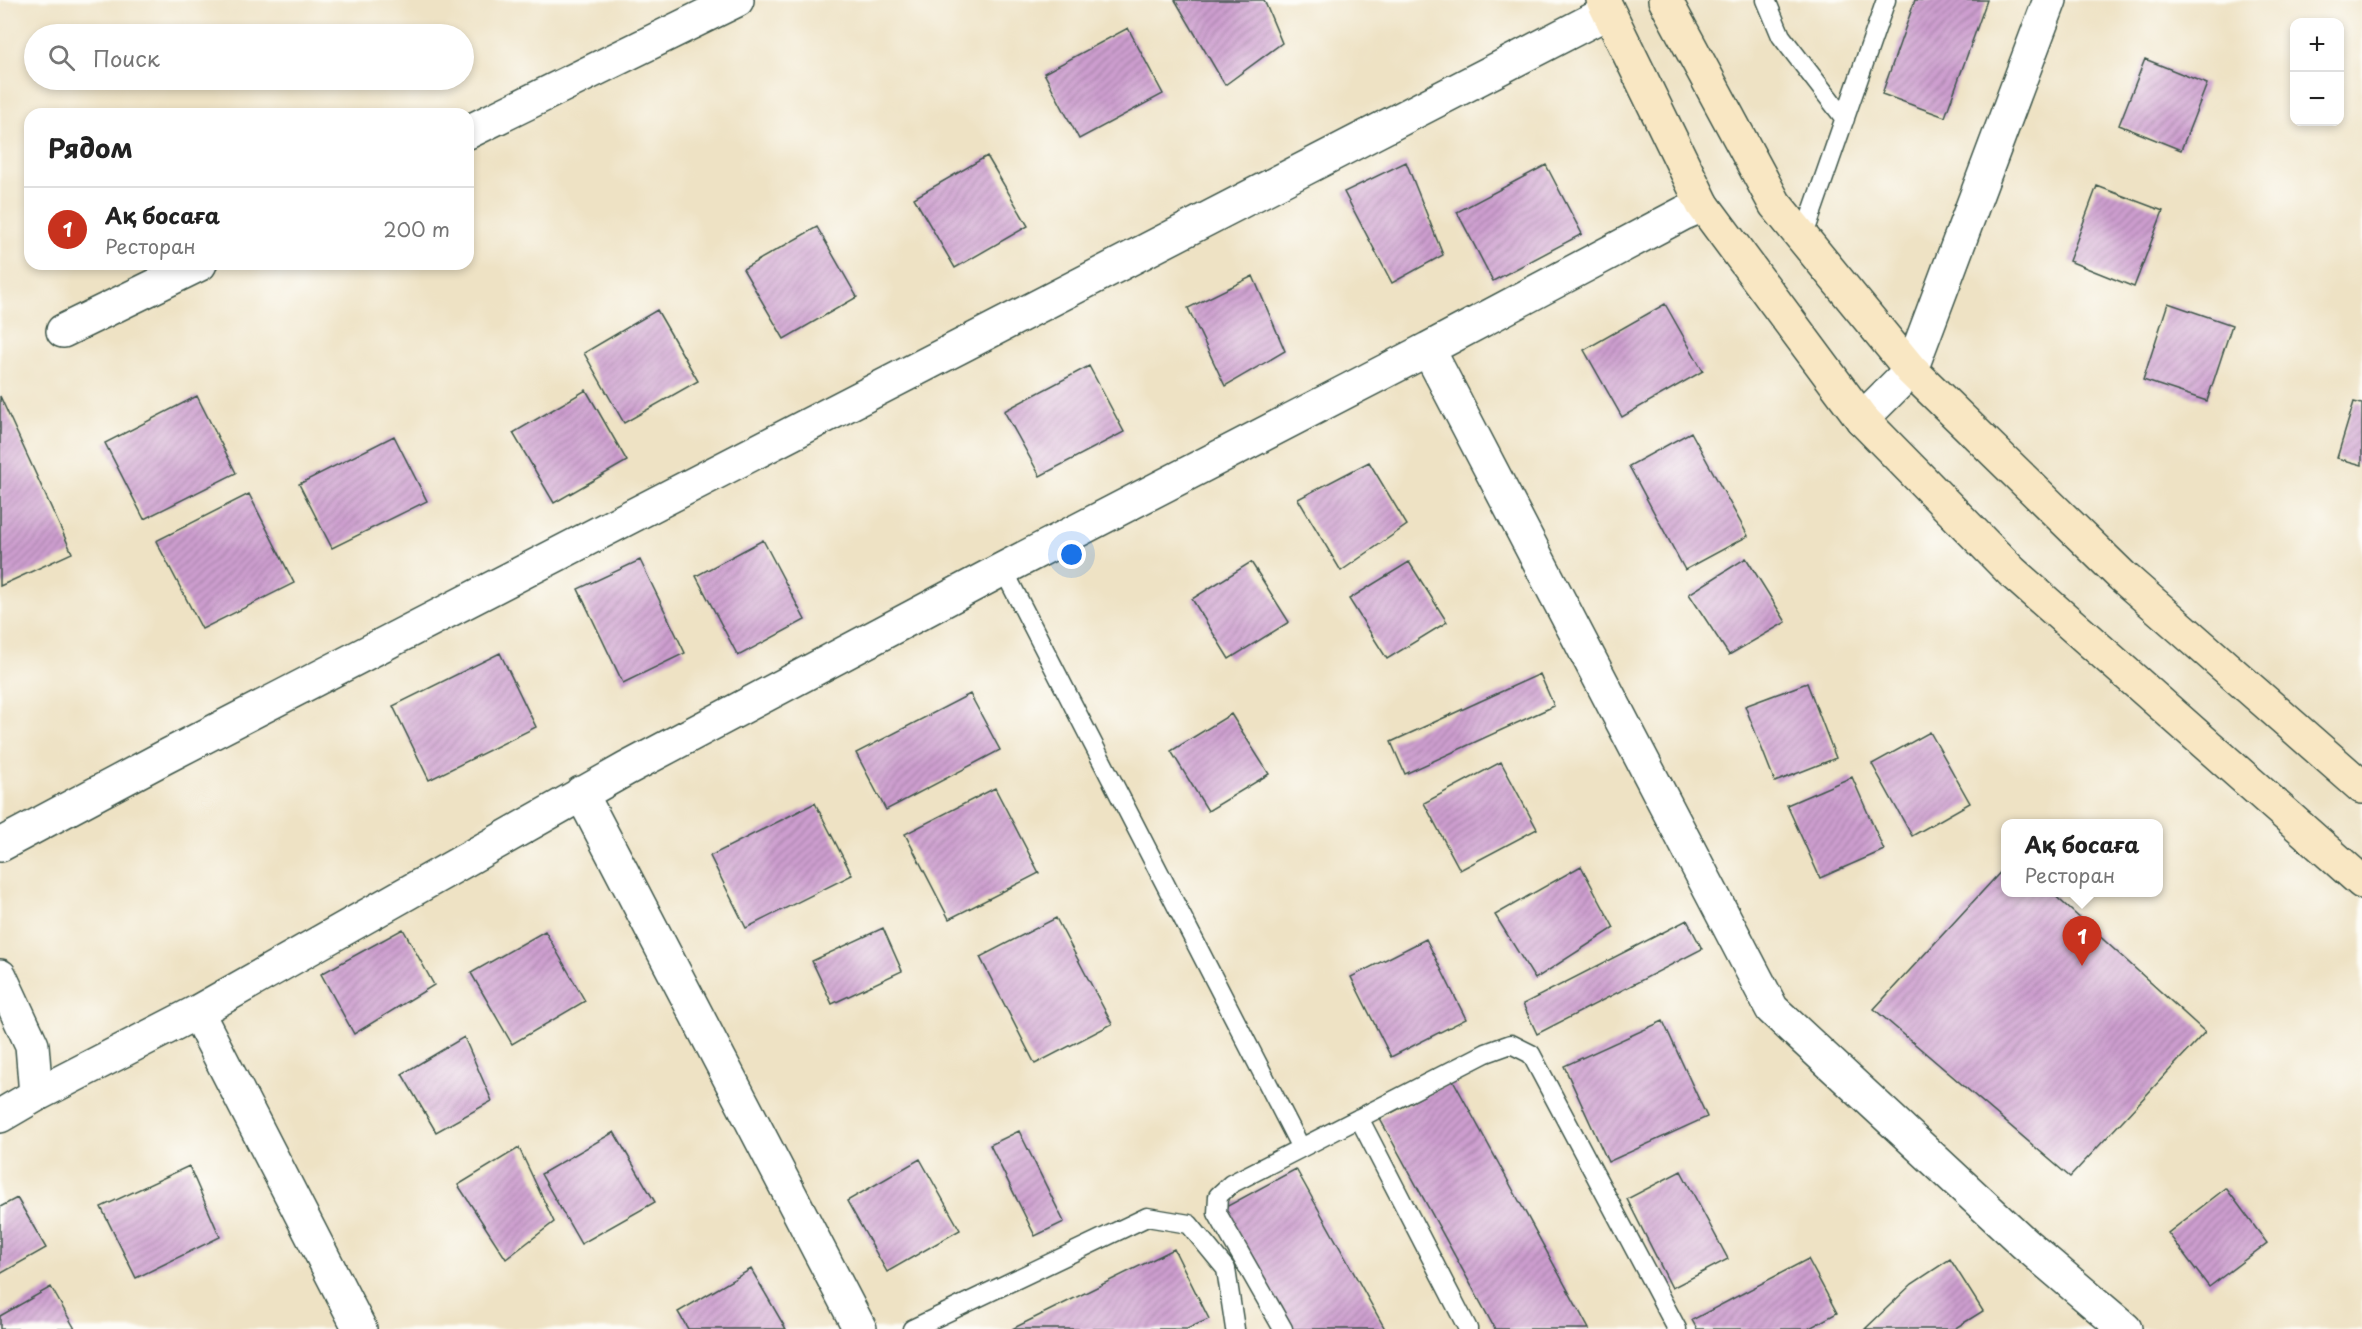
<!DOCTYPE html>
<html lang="ru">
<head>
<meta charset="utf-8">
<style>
  :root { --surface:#fff; --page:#f6f6f6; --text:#222; --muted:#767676; --line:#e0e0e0; --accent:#c8321e }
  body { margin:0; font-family:"Playpen Sans",sans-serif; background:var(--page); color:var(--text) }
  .controls { position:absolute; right:18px; top:18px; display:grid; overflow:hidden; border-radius:12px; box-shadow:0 3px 9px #0003 }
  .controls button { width:54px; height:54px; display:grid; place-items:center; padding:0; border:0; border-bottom:2px solid var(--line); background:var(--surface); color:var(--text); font:30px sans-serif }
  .you { position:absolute; left:1072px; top:555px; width:21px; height:21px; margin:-15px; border:4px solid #fff; border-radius:50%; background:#1a73e8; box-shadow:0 0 0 9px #1a73e833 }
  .badge { display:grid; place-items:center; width:39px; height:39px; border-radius:50%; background:var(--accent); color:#fff; font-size:20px; font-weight:700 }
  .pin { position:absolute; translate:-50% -50px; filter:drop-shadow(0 2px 3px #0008) }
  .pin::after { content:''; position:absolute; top:32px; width:21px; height:18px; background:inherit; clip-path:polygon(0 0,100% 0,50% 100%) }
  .popup { position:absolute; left:2001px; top:819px; width:162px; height:78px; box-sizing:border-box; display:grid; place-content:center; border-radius:12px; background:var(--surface); filter:drop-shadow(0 2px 4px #0005); font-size:20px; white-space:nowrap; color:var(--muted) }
  .popup b { font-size:22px; color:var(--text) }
  .popup::after { content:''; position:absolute; left:50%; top:100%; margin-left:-12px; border:12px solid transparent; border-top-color:var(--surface) }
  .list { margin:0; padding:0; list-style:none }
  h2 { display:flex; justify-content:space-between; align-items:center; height:78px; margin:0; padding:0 24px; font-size:26px }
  h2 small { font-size:20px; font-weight:400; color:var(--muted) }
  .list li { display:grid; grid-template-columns:39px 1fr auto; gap:18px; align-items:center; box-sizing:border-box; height:84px; padding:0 24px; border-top:2px solid var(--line) }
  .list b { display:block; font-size:22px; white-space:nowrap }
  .list p { margin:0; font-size:20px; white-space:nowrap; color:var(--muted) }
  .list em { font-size:20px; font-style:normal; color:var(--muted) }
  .icon { flex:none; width:33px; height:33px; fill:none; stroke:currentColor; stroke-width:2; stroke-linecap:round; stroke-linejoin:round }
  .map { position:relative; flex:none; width:2362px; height:1329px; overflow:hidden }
  .search { position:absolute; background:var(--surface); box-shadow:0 3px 9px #0003; left:24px; top:24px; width:450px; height:66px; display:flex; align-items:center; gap:15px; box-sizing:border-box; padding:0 21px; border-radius:33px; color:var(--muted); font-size:22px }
  .panel { position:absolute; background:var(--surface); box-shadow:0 3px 9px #0003; left:24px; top:108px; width:450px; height:162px; border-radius:18px }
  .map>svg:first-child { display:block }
  .building { fill:url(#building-hatch) }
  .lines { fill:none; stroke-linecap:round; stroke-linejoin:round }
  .service-casing { stroke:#3e564a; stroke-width:21 }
  .minor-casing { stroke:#3e564a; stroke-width:36 }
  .secondary-casing { stroke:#3e564a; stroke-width:36 }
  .service { stroke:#fff; stroke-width:18 }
  .minor { stroke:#fff; stroke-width:33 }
  .secondary { stroke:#f9e7c3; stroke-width:33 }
</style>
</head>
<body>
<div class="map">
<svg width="2362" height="1329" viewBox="0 0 2362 1329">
  <defs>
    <pattern id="building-hatch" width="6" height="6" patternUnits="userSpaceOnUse" patternTransform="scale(1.5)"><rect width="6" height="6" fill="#cd9ecf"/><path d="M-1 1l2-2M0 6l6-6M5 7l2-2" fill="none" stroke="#a682a9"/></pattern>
  </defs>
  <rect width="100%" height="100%" fill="#fdfcf7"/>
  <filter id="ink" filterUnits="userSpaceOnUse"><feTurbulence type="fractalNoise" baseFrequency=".0167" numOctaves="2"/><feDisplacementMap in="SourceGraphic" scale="12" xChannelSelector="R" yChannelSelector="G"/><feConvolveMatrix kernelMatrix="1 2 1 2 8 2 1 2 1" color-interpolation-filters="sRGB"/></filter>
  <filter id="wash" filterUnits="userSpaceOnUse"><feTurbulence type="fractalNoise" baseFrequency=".008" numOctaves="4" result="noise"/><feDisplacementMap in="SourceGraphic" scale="24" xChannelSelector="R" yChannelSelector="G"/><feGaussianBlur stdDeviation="1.35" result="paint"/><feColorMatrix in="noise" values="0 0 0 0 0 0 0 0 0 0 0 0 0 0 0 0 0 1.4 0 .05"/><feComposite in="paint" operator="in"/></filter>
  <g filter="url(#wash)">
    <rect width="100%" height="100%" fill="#eee2c4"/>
    <g id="blocks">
      <!-- building -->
      <path class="building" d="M1175,0h89l18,43 -57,42z
        M1915,0h72l-42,117 -63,-23z
        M1128,28l35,66 -84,45 -35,-66z
        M2145,59l62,25 -26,66 -62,-25z
        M987,156l41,70 -73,42 -41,-70z
        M1406,162l37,93 -51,28 -48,-91z
        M1546,165l36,69 -89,47 -36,-69z
        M2097,186l66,25 -29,76 -65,-26z
        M817,227l40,70 -73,42 -41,-70z
        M1253,276l32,75 -60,35 -37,-78z
        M2168,303l64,22 -25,76 -64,-21z
        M1665,304l38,67 -81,46 -38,-67z
        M657,310l41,71 -74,42 -40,-70z
        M1089,366l35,66 -84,44 -36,-65z
        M586,390l41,71 -73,42 -41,-70z
        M0,396l72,157 -72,33z
        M197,396l39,77 -92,46 -39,-76z
        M2354,402l8,2v61l-25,-7z
        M1691,432l57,104 -63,34 -56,-104z
        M394,436l33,65 -95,47 -33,-64z
        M1369,462l38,63 -66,46 -43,-72z
        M249,494l45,89 -92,46 -46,-88z
        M763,540l42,80 -67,36 -42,-80z
        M1746,558l40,64 -57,33 -40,-61z
        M640,560l45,93 -62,30 -45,-94z
        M1251,562l38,60 -60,37 -37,-60z
        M1409,562l38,60 -60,37 -38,-60z
        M500,653l36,74 -107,53 -36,-74z
        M1540,674l14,32 -149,68 -14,-32z
        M1807,683l29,75 -61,24 -30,-76z
        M970,694l30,56 -114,60 -30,-57z
        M1231,714l38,60 -61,37 -37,-60z
        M1930,732l40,71 -58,33 -40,-72z
        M1501,762l36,67 -77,41 -36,-67z
        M1852,777l32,73 -64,28 -33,-73z
        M995,788l44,85 -90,46 -44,-85z
        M815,803l37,72 -106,53 -36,-72z
        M1581,866l33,62 -79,51 -40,-64z
        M2006,866v26h45l154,140 -135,145 -196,-168z
        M1056,918l56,106 -77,40 -55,-107z
        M1687,920l15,29 -165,85 -14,-30z
        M883,928l19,43 -70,33 -20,-43z
        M403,929l31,56 -80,49 -33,-60z
        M545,931l40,70 -73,43 -41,-71z
        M1426,939l40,80 -75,38 -40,-80z
        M1663,1021l44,96 -99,45 -44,-96z
        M464,1037l28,64 -56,31 -34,-58z
        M1453,1080l136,249h-94l-115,-210z
        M1019,1131l45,91 -29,14 -45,-91z
        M614,1132l41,70 -74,42 -40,-70z
        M519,1148l35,74 -48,37 -48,-74z
        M920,1159l40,71 -73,42 -40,-71z
        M189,1166l31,71 -84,41 -35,-71z
        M1296,1169l89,160h-95l-66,-121z
        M1681,1171l47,88 -56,29 -45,-89z
        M2226,1188l41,55 -58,44 -41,-54z
        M17,1198l29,50 -46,26v-67z
        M1174,1249l35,70 -22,10h-175z
        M1808,1259l29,54 -29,16h-111l-5,-9z
        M1950,1259l33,52 -29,18h-89l47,-45z
        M751,1269l35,60h-98l-10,-17z
        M51,1287l24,42h-75v-13z"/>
    </g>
  </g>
  <g filter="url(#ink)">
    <use href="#blocks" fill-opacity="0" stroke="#3e564a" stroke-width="1.5"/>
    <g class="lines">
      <!-- service casing -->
      <g class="service-casing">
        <path id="service" d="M1766,0l15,36 64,83
          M1803,238l83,-238
          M1003,569l298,579
          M1359,1118l109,211
          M912,1329l235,-112 42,7 37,45 9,60
          M1283,1329l-66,-116 1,-17 13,-12 255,-131 25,-9 20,10 146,275"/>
      </g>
      <!-- minor casing -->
      <g class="minor-casing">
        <path id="minor" d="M468,132l269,-132
          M63,331l137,-67
          M1428,349l256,-136 19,-8
          M1862,419l49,-49 139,-370
          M581,793l279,536
          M0,845l163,-87 1445,-746
          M0,976l32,69 4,50
          M197,1012l429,-243 377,-200 425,-220 344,660 252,234 101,86
          M0,1116l36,-21 161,-83 163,317"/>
      </g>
      <!-- secondary casing -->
      <g class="secondary-casing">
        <path id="secondary" d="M1603,0l100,205 159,214 150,153 350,310
          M1665,0l110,204 136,166 211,206 240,211"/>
      </g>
      <!-- service -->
      <use href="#service" class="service"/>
      <!-- minor -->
      <use href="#minor" class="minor"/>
      <!-- secondary -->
      <use href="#secondary" class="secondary"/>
    </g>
  </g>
</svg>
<div class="controls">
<button>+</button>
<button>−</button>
</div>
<div class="you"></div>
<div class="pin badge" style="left:2082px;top:966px">1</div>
<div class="popup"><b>Ақ босаға</b>Ресторан</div>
<div class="search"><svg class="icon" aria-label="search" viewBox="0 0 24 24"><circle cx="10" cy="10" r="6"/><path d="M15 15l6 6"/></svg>Поиск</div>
<section class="panel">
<h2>Рядом<small></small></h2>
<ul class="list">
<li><span class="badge">1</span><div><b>Ақ босаға</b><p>Ресторан</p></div><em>200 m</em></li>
</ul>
</section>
</div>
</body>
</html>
